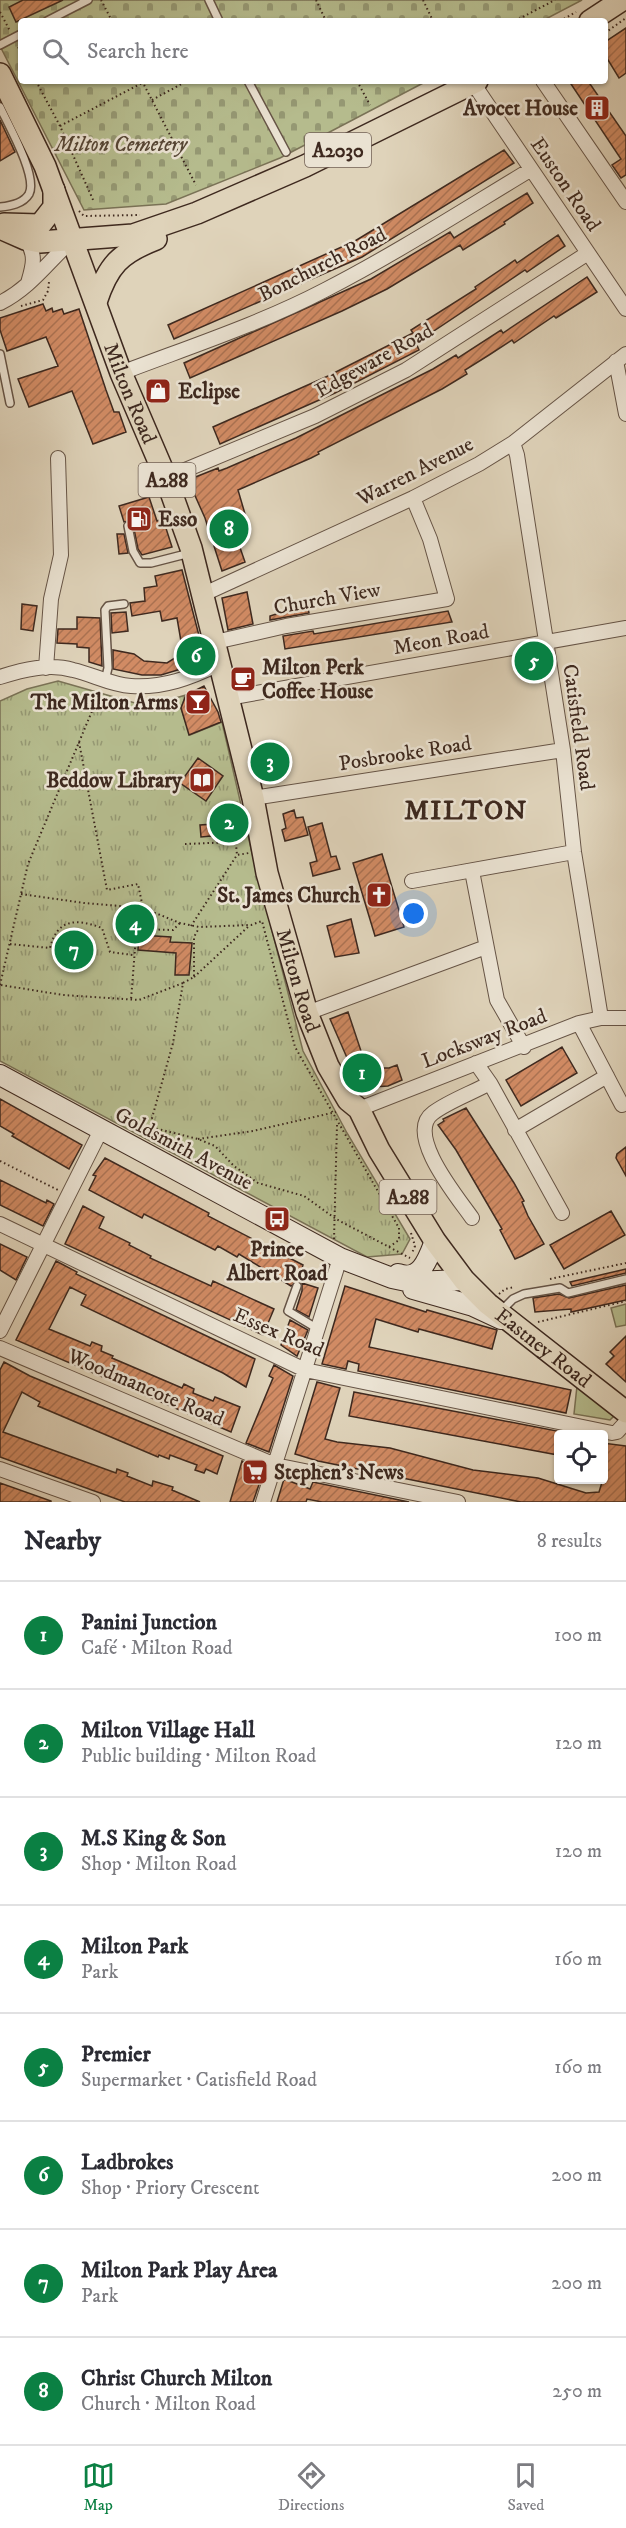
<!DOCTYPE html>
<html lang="en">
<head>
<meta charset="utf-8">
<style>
  :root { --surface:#fff; --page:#f7f7f7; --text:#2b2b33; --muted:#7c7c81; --line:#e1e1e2; --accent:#0b8043 }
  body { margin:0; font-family:"IM FELL DW Pica",serif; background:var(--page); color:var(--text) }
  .controls { position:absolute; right:18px; bottom:18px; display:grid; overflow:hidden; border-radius:6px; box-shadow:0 2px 4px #0004 }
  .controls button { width:54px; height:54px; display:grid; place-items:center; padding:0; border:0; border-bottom:2px solid var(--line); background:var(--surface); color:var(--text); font:30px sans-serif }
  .you { position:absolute; left:414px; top:914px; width:21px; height:21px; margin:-15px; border:4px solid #fff; border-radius:50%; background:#1a73e8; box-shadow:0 0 0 9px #1a73e833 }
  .badge { display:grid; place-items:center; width:39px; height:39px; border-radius:50%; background:var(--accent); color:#fff; font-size:20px; font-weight:700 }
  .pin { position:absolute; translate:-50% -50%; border:3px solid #fff; box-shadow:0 2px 6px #0006 }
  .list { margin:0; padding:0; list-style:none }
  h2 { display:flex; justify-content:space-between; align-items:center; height:78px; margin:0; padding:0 24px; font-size:26px }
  h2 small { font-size:20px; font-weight:400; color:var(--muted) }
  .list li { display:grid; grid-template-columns:39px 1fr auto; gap:18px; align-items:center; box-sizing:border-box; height:108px; padding:0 24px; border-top:2px solid var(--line) }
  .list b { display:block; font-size:22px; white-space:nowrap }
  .list p { margin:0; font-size:20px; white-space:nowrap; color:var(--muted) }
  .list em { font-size:20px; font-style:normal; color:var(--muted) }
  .icon { flex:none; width:33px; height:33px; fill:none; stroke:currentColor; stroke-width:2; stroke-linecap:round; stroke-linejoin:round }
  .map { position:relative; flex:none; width:626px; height:1502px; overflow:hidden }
  .search { position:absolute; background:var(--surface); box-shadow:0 2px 4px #0004; left:18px; right:18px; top:18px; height:66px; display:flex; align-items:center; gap:15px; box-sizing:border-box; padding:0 21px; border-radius:6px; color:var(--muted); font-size:22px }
  .sheet { height:942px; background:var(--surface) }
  nav { display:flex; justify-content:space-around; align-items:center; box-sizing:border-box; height:84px; border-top:2px solid var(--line); background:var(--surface); font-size:16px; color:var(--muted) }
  nav a { display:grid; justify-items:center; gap:3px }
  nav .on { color:var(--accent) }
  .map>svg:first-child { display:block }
  .green { fill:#b5bb8d; stroke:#7a7256; stroke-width:1.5 }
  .cemetery { fill:url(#cemetery-stones); stroke:#7a7256; stroke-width:1.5 }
  .park { fill:url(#park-tufts); stroke:#7a7256; stroke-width:1.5 }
  .building { fill:url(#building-hatch); stroke:#3e291f; stroke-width:1.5 }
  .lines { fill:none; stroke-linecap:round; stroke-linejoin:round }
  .lane-casing { stroke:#665446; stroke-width:10 }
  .street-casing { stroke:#665446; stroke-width:16 }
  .secondary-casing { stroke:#3e291f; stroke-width:22 }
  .primary-casing { stroke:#3e291f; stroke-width:24 }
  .path { stroke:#3e291f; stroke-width:2; stroke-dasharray:1.5 3; stroke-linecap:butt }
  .lane { stroke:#eae2d2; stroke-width:7 }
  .street { stroke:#eae2d2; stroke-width:14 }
  .secondary { stroke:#eae2d2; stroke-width:20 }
  .primary { stroke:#dfd3ba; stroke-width:21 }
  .labels { text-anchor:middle; stroke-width:5; stroke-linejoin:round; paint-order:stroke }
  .shield { fill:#eae2d2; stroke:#726055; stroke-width:1.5 }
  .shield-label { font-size:20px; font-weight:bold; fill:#3e291f }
  .poi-label { font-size:21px; font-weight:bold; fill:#3e291f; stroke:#eae2d2; text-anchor:end }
  .park-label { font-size:21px; font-style:italic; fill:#564635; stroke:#eae2d2 }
  .street-label { font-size:21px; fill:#3e291f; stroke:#eae2d2 }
  .district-label { font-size:27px; font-weight:bold; letter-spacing:1.5px; fill:#3e291f; stroke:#eae2d2 }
</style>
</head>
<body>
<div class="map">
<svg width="626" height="1502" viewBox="0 0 626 1502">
  <defs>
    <pattern id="cemetery-stones" width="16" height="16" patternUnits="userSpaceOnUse" patternTransform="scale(1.5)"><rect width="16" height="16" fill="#b5bb8d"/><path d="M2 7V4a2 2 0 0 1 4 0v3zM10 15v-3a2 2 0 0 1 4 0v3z" fill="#959873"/></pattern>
    <pattern id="park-tufts" width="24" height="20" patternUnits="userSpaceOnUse" patternTransform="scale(1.5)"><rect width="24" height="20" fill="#b5bb8d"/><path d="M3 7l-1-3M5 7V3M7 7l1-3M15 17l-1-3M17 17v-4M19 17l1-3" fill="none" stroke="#959873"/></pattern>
    <pattern id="building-hatch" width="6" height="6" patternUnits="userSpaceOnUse" patternTransform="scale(1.5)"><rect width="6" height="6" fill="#d18b64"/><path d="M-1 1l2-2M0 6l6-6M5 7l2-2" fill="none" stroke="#ab7252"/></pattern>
  </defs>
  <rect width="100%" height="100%" fill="#dfd3ba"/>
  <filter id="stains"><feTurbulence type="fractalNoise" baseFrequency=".00333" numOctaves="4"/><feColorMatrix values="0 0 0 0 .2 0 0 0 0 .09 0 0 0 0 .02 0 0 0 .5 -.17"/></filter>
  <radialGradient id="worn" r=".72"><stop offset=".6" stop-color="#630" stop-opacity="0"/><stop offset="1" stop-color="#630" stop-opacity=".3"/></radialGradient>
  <!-- green -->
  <path class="green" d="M626,1304v21l-10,2 -5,-19z
    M577,1386l37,30 -4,4 -36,-6z"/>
  <!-- cemetery -->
  <path class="cemetery" d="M0,0h582l-40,21h-521v60h406l-147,77 -114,46 -82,6 -84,-164z"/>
  <!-- park -->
  <path class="park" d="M58,681l77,22 27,-1 24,-7 -5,13 9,27 32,-13 30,131 51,198 44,82 63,106 -8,15 -35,3 -367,-196v-360l27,-12z"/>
  <!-- building -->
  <path class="building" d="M23,0h40l-47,22 -7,-15z
    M626,28v45l-7,5 -14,-23v-13z
    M569,81h19l38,55v39l-5,3 -9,-13 9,-6z
    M0,120l15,32 -15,9z
    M504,150l10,13 -152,94 -188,82 -6,-14 187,-84z
    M527,193l6,10 -29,19 1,2 -42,26 -3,-5 -73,44 -45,22 -152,67 -6,-15 187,-84 79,-47 4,6z
    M558,235l7,11 -38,26 -2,-2 -109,73 3,7 -84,43 -115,51 -7,-17 115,-51 85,-43 -2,-3 65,-41 -1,-2 40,-27 2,3z
    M587,277l10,15 -41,26 -2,-2 -40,27 -2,-3 -23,15 -24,15 2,4 -25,15 -124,63 1,2 -8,4 -73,32 12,41 -14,5 9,26 -23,9 -17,-53 -17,-38 30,-12 1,3 8,-3 69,-30 137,-69 23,-14 2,3 43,-28 2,3z
    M43,304l3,7 6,-3 1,4 9,-3 2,5 15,-5 27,81 8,22h5l7,20 -33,12 -21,-53 -43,16 -11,-28 40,-13 -12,-29 -39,14 -7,-21v-12z
    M149,497l8,24 6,-2 9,28 -30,8 -4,-6 -5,-25 -4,-3 -5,1 -5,-16z
    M117,534h7l4,19 -9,1z
    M182,570l21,81 -5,13 -37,11h-19l-29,-6v-19l21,4 10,7 23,2 16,-10 -6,-35 -15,3 -2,-10 -28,5 -2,-13 15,-2 -1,-13 13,-2 -2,-10z
    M247,592l6,32 -25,6 -6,-32z
    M22,604l15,2 -4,25 -12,-2z
    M307,604l2,9 -39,7v-4z
    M448,611l4,11 -167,27 -2,-13 30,-5 1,3z
    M126,612l2,19 -16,2 -1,-20z
    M77,617l23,1 2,48 -13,-4v-14l-12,-1v-3l-20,-1 1,-14h19z
    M204,686l14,26 3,10 -32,13 -8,-27 5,-13z
    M198,758l25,18 -17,25 -26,-18z
    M242,810l3,23 -44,4 -1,-12 14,-1 -1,-11z
    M294,810l2,8 7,-1 5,18 -23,6 -3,-11 4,-2 -3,-14z
    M322,823l9,34 5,-1 4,13 -27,7 -3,-13 7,-2 -9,-34z
    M382,854l22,73 -29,9 -22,-73z
    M351,919l8,34 -24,4 -8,-31z
    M139,935l32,2 -1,5 22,1 -3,32h-14l1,-22 -38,-3z
    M348,1012l16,48 11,8h14l8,-3 5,15 -14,6 -15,1 -18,-11 -25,-57z
    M562,1047l15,26 -56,33 -15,-26z
    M0,1099l82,46 -13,24 -57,-33 2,-2 -14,-8z
    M466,1108l48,75 10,18 -2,1 6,14 16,28 -22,12 -7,3 -15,-29 2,-1 -46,-79 -18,-25 6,-4 -1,-2z
    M626,1147v29l-10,-18 1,-4z
    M105,1158l104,55 -1,3 95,49 -5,16 -7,5 -52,-32 -2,3 -19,-11 -3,4 -71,-36 -2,4 -53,-28 7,-14 -3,-1z
    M0,1180l46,23 1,-3 7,4 -11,22 -43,-21z
    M83,1206l21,11 -5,11 31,15 -1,2 22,11 -1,2 61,28 2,-5 61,28 -11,26 -198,-91z
    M611,1211l14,24 -61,34 -14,-24z
    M0,1244l27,13 -11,23 -16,-10z
    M56,1261l21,11 -1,2 179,85 -9,28 -23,-14 -142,-68 5,-10 -16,-8 -21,42 41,17 2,-4 10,4 -1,5 12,5 -1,2 70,30 2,-4 10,5 -1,4 20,8 2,-4 25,10 -9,25 -215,-92z
    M626,1269v4l-54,13 -2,-4z
    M302,1283l16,5 -9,29 -13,-7 6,-19z
    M626,1285v15l-55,12v-3l-36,3 -2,-14 26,-4 10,4z
    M345,1286l81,26 1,-2 70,20 -5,19 -73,-20 -1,3 -42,-13 -7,28 202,43 -5,23 -208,-42 1,-7 -11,-3 -2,8 -24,-5z
    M290,1320l18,10 -11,26 -16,-11z
    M626,1336v46l-20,-18 8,-8 -4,-4z
    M4,1362l26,14 193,80 -6,18 -11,-5 -2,4 -9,-3 2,-5 -27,-10 -1,4 -10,-4 -1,2 -120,-51 2,-4 -18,-10 -19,40 113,41 1,-4 11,4 -1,3 25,10 1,-5 20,6 -1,3 28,12h-75l-125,-45v-87z
    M274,1365l19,11 -24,76 -23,-9 27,-65 -4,-2z
    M317,1382l23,6 -15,51 12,3 53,6 83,22 65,8 48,15 13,-1 4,-13v-36l23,3v56h-105l-203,-41 -23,-7z
    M354,1392l203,39 1,24 -209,-39z
    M242,1461l22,9 -11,32h-23z
    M284,1479l26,10 3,-7 96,20h-87l-15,-3 -1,3h-29z
    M0,1483l51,18v1h-51z"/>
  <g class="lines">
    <!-- lane casing -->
    <g class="lane-casing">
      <path id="lane" d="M209,0l10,21
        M47,21l41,-21
        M0,45l21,-11
        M248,81l38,71
        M0,107c8,17 38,70 29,87 -6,10 -19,12 -29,13
        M0,354l10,49
        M128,526l5,25 7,12h11l39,-10
        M105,681l3,-13 -3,-58 3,-4 16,-2
        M297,1286l-9,25 30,18
        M500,1312l13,-13 11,-5 36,-6 8,5 58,-14"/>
    </g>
    <!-- street casing -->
    <g class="street-casing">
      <path id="street" d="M543,81l83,121
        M473,83l153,226
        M25,239c12,15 8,27 3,44
        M0,303c30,-15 48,-41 72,-63
        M616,361l10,53
        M121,373c68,-26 139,-49 204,-83 70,-36 137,-79 205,-120
        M513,443l4,12 46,295 11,102 27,166
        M166,478l149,-62 91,-46 182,-117
        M204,594l209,-96 66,-34 34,-21 113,-89
        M215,642l71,-16 161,-27 -17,-60 -17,-41
        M46,668l5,-69 10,-44 -3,-97
        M0,677c22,-7 49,-14 73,-7 19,4 38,15 58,16 33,2 59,-8 88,-22
        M228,698l398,-70
        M253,798l310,-48
        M472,871l25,129 27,47
        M412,881l162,-29
        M307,1013l179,-66
        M579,1023l43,82
        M476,1063l14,20 72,130
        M359,1109l220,-86 22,-5h25
        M515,1130l92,-54
        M472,1218c-13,-19 -68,-84 -39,-105 16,-12 39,-20 57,-30
        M0,1224l305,146 307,63 5,-1 9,-10
        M0,1331l101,-201
        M0,1348l275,117 183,37
        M0,1469l93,33
        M263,1502l77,-244"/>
    </g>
    <!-- secondary casing -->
    <g class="secondary-casing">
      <path id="secondary" d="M0,1075l340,183 52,20 19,4 53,-2
        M398,1274c23,8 30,-15 37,-33
        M413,1289l60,17 28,13"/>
    </g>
    <!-- primary casing -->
    <g class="primary-casing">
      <g id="primary">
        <path d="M590,21l32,-21"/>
        <path id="s1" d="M0,74l45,92 76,207 45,105 25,70 62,250 14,75 40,140 21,53 20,34 11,9 20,41 56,91 29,39 24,24 138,108"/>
        <path d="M4,224l36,1 14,-18v-17"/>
        <path d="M0,228l25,11 15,3 93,-7 64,-22 108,-47 172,-85"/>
        <path d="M96,302c12,-37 24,-49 60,-63"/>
      </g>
    </g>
    <!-- path -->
    <path class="path" d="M101,0l11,21
      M316,0l10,21
      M423,0l10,21
      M0,12l10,19
      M515,21l40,-21
      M560,21l16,-9
      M605,33l21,-15
      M18,47l3,5
      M36,81l24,45 34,76
      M142,81l54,104
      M357,81l13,24
      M152,100l35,-19
      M60,126l82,-43
      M79,211l5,5 56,-1
      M21,306l22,-6 5,-9 1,-9
      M79,742l28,148 31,-6 5,24 -6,15 -6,77
      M235,834l2,21
      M185,844l50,-2
      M21,894l63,9 59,5 37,15 19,4 52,-2 11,-4 33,126 104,181v12l-10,7 -53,-28 -32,-23 -46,-13 -24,-17 -19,-20 -17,-7 -48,-12
      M191,926l46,-71 12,-2
      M136,929l37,1 7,-7
      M10,944l40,4c7,-29 26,-30 52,-20l8,24 23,3
      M194,977l55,-51
      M0,985l28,-121 72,-172
      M1,985l62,10 76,5 44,-17
      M147,1136l26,-93 10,-60 11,-6v-40l5,-9
      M198,1139l55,-8 83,-19
      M0,1161l58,29
      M411,1233l4,13 -3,7
      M334,1239l3,-114
      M389,1247l21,11
      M550,1279l76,-16
      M499,1294l6,-5 10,-2
      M538,1322l88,-21"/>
    <!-- lane -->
    <use href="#lane" class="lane"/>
    <!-- street -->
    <use href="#street" class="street"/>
    <!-- secondary -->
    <use href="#secondary" class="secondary"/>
    <!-- primary -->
    <use href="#primary" class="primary"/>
  </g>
  <!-- icons -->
  <defs>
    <g id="building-square" transform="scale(1.35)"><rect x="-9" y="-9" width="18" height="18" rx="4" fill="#8f2418" stroke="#eae2d2"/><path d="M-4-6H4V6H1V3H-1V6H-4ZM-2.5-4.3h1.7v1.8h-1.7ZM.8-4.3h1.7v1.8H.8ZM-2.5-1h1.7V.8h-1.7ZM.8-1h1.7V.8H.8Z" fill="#fff"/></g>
    <g id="shop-square" transform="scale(1.35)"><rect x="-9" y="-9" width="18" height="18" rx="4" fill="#8f2418" stroke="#eae2d2"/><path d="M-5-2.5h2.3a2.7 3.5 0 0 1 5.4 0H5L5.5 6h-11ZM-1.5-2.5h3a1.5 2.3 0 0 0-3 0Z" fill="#fff"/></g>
    <g id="fuel-square" transform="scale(1.35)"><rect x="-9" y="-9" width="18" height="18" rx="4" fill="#8f2418" stroke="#eae2d2"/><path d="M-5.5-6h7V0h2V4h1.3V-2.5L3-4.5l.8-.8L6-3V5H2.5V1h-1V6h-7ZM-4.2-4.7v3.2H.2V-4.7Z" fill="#fff"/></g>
    <g id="cafe-square" transform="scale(1.35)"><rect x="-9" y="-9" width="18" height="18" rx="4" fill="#8f2418" stroke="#eae2d2"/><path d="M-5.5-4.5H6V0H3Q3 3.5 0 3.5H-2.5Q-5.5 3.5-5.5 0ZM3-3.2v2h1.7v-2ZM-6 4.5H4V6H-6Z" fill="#fff"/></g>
    <g id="bar-square" transform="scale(1.35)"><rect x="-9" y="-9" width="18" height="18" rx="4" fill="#8f2418" stroke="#eae2d2"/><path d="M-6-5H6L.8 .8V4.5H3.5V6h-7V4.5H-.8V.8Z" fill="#fff"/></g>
    <g id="library-square" transform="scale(1.35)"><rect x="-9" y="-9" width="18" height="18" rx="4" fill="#8f2418" stroke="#eae2d2"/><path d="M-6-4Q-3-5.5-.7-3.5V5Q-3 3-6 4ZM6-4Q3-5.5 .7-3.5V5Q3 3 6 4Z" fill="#fff"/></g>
    <g id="church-square" transform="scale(1.35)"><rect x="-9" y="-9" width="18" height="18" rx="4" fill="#8f2418" stroke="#eae2d2"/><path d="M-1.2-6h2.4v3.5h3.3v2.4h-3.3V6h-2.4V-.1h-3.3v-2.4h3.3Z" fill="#fff"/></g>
    <g id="bus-square" transform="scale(1.35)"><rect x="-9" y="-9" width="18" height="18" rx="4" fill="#8f2418" stroke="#eae2d2"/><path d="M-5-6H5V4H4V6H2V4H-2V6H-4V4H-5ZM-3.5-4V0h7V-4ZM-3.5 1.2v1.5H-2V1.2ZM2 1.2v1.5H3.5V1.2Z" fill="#fff"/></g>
    <g id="supermarket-square" transform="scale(1.35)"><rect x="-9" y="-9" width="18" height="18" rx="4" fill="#8f2418" stroke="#eae2d2"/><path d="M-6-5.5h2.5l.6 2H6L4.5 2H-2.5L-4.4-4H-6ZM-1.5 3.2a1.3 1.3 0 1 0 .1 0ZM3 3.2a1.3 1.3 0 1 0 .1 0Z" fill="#fff"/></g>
  </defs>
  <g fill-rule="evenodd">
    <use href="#building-square" x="597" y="108"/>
    <use href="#shop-square" x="158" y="391"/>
    <use href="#fuel-square" x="139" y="519"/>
    <use href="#cafe-square" x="243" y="679"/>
    <use href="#bar-square" x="198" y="702"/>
    <use href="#library-square" x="202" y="780"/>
    <use href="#church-square" x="379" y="895"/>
    <use href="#bus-square" x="277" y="1219"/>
    <use href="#supermarket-square" x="255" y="1472"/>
  </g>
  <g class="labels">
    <!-- shield labels -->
    <g class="shield">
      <rect x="305" y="133" width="66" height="34" rx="4.5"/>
      <rect x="138.5" y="463" width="57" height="34" rx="4.5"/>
      <rect x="379.5" y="1180" width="57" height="34" rx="4.5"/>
    </g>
    <g class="shield-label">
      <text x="338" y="157">A2030</text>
      <text x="167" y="487">A288</text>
      <text x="408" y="1204">A288</text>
    </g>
    <!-- poi labels -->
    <g class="poi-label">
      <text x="578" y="115">Avocet House</text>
      <text x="178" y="398" text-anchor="start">Eclipse</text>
      <text x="158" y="526" text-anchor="start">Esso</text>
      <text x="262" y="674" text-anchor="start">Milton Perk<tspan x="262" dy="24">Coffee House</tspan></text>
      <text x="178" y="709">The Milton Arms</text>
      <text x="182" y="787">Beddow Library</text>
      <text x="360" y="902">St. James Church</text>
      <text x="277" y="1256" text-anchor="middle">Prince<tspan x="277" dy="24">Albert Road</tspan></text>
      <text x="274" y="1479" text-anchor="start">Stephen's News</text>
    </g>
    <!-- park labels -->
    <g class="park-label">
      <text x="121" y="151">Milton Cemetery</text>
    </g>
    <!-- street labels -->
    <g class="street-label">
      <text transform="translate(566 184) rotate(56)" y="7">Euston Road</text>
      <text transform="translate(322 264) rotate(-27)" y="7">Bonchurch Road</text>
      <text transform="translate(374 360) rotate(-29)" y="7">Edgeware Road</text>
      <text dy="7" stroke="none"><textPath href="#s1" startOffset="345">Milton Road</textPath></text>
      <text transform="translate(415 471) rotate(-27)" y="7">Warren Avenue</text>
      <text transform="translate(327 598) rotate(-10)" y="7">Church View</text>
      <text transform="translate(441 639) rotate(-10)" y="7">Meon Road</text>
      <text transform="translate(579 727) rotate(82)" y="7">Catisfield Road</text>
      <text transform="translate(405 753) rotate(-9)" y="7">Posbrooke Road</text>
      <text dy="7" stroke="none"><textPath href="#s1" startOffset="957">Milton Road</textPath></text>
      <text transform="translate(484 1038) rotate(-21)" y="7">Locksway Road</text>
      <text transform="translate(184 1148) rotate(28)" y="7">Goldsmith Avenue</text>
      <text transform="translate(279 1332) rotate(23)" y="7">Essex Road</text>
      <text dy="7" stroke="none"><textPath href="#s1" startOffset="1407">Eastney Road</textPath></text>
      <text transform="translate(146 1387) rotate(23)" y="7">Woodmancote Road</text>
    </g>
    <!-- district labels -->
    <g class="district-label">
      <text x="466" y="819">MILTON</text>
    </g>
  </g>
  <rect width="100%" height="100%" filter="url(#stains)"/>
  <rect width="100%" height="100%" fill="url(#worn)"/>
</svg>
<div class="controls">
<button><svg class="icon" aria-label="locate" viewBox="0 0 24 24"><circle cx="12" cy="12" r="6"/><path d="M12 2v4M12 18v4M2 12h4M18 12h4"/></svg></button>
</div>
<div class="you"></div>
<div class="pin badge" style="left:362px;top:1073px">1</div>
<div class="pin badge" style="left:229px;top:823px">2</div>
<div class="pin badge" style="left:270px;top:762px">3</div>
<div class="pin badge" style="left:135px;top:924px">4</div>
<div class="pin badge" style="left:534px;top:661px">5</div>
<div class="pin badge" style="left:196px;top:656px">6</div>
<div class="pin badge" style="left:74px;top:950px">7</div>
<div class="pin badge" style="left:229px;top:529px">8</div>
<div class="search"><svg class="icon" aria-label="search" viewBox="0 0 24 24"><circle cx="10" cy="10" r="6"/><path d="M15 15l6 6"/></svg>Search here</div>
</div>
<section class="sheet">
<h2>Nearby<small>8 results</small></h2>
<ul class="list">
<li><span class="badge">1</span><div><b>Panini Junction</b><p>Café · Milton Road</p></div><em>100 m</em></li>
<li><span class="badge">2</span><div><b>Milton Village Hall</b><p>Public building · Milton Road</p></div><em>120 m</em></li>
<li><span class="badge">3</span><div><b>M.S King &amp; Son</b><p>Shop · Milton Road</p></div><em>120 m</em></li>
<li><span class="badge">4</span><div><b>Milton Park</b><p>Park</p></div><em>160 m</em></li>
<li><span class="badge">5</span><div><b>Premier</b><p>Supermarket · Catisfield Road</p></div><em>160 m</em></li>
<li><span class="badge">6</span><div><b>Ladbrokes</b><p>Shop · Priory Crescent</p></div><em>200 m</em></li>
<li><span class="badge">7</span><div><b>Milton Park Play Area</b><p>Park</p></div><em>200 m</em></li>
<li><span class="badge">8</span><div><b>Christ Church Milton</b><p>Church · Milton Road</p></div><em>250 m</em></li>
</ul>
</section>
<nav>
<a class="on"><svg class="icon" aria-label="map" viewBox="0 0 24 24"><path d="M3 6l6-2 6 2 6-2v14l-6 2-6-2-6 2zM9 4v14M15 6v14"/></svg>Map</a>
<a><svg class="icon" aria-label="directions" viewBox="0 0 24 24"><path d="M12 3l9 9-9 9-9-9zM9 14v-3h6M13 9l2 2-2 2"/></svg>Directions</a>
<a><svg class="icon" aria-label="saved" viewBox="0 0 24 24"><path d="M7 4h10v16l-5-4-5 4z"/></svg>Saved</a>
</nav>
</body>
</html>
